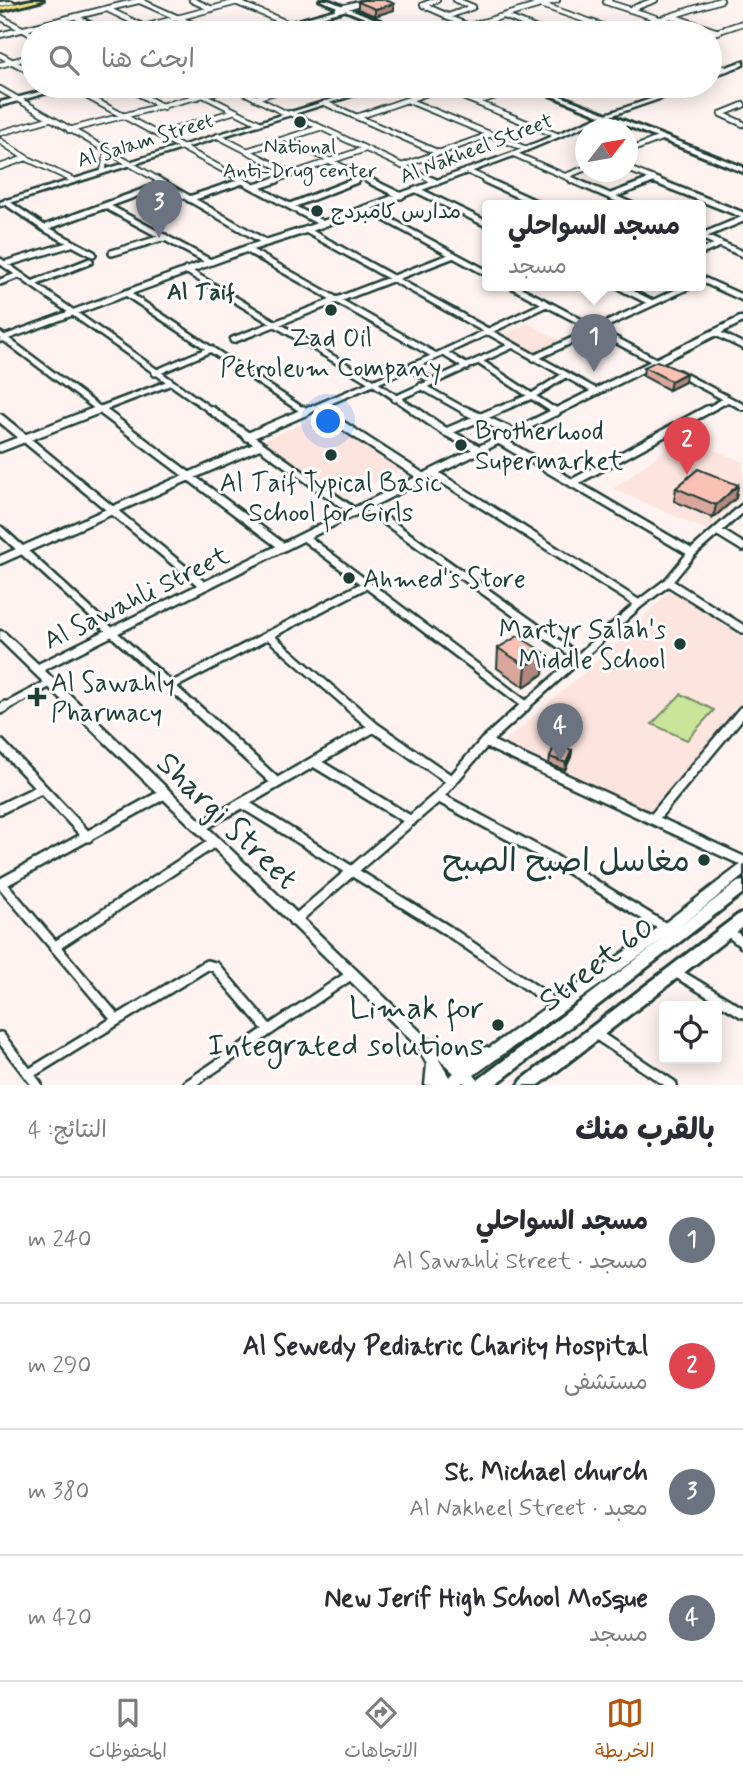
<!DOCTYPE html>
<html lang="ar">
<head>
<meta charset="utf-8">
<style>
  :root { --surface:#fff; --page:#f2f2f3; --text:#2b2b33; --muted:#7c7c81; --line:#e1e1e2; --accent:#b45309 }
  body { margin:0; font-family:Mynerve,"Playpen Sans Arabic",sans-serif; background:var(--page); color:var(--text); direction:rtl }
  .controls { position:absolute; right:21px; bottom:21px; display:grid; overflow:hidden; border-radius:7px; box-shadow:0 4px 18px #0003 }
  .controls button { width:63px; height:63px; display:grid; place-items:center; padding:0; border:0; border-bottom:2px solid var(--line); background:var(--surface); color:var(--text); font:35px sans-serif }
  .compass { position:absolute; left:575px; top:119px; width:63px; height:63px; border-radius:50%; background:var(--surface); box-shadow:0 4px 18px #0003; rotate:59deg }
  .you { position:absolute; left:329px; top:422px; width:24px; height:24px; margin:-18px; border:5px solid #fff; border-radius:50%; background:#1a73e8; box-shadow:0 0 0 10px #1a73e833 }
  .badge { display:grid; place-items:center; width:46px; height:46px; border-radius:50%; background:var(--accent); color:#fff; font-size:23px; font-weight:700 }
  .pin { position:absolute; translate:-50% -58px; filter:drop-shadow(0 2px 4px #0008) }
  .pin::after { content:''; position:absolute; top:37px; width:24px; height:21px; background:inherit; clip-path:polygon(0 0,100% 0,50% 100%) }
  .popup { position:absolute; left:482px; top:200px; width:224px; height:91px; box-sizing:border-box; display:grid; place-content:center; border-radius:7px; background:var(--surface); filter:drop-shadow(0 2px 5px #0005); font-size:23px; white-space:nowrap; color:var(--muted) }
  .popup b { font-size:26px; color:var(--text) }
  .popup::after { content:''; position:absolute; left:50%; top:100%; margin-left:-14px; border:14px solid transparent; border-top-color:var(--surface) }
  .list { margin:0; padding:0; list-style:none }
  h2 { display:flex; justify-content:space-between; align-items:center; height:91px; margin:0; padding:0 28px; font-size:30px }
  h2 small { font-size:23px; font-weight:400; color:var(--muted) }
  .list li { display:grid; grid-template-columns:46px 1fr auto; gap:21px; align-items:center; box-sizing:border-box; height:126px; padding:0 28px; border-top:2px solid var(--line) }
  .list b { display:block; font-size:26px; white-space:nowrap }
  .list p { margin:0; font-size:23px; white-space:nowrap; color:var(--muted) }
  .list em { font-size:23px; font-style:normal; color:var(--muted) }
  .icon { flex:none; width:38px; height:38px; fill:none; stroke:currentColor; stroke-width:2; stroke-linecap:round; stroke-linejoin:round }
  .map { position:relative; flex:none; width:743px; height:1085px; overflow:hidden; direction:ltr }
  .search { position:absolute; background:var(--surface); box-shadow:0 4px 18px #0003; left:21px; right:21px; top:21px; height:77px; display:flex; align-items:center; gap:18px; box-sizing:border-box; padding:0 24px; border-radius:38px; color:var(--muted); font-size:26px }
  .sheet { height:595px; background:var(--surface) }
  nav { display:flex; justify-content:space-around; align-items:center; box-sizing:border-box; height:98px; border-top:2px solid var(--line); background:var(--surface); font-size:19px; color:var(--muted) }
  nav a { display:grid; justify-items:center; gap:4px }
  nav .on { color:var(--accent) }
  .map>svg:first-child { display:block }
  .built { fill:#fde4de }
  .green { fill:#cae49a; stroke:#749067; stroke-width:2 }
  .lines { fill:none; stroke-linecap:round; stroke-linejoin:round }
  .minor-far3-casing { stroke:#1f3d34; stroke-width:8 }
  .minor-far2-casing { stroke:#1f3d34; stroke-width:10 }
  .minor-far1-casing { stroke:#1f3d34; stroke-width:12 }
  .minor-casing { stroke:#1f3d34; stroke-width:14 }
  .tertiary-casing { stroke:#1f3d34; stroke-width:5 }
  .secondary-casing { stroke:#1f3d34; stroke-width:6 }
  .primary-casing { stroke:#1f3d34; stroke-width:6 }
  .minor-far3 { stroke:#fff; stroke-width:4.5 }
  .minor-far2 { stroke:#fff; stroke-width:5 }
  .minor-far1 { stroke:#fff; stroke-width:7 }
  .minor { stroke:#fff; stroke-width:9 }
  .tertiary { fill:#fff; fill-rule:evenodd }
  .secondary { fill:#fff; fill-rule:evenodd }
  .primary { fill:#f9e181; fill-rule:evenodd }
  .wall { fill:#d9a69c; stroke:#1f3d34; stroke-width:2 }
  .shaded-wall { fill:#b0877f; stroke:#1f3d34; stroke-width:2 }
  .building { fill:#fcc1b5; stroke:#1f3d34; stroke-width:2 }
  .poi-dot { fill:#1f3d34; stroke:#fff; stroke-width:2.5 }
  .labels { text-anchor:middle; stroke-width:6; stroke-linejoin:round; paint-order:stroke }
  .far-street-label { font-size:21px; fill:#1f3d34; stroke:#fff }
  .far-poi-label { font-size:21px; fill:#1f3d34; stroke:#fff }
  .far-neighbourhood-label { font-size:23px; font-weight:bold; fill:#1f3d34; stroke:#fff }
  .poi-label { font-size:26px; fill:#1f3d34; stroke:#fff; text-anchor:start }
  .street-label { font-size:26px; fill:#1f3d34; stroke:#fff }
  .near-street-label { font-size:32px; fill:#1f3d34; stroke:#fff }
  .near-poi-label { font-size:32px; fill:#1f3d34; stroke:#fff; text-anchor:end }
</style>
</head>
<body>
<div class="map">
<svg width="743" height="1085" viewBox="0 0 743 1085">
  <rect width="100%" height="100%" fill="#fef3f0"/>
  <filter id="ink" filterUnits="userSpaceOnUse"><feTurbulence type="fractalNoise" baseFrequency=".0143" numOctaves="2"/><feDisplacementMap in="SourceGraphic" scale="14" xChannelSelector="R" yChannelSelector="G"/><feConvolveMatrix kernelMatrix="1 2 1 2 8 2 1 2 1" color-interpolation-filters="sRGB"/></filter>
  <g filter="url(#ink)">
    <!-- built -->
    <path class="built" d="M528,323l32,18 -25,11 -32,-18z
      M322,415l81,54 -61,29 -82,-56z
      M683,437l60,25v34l-36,34 -94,-41z
      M670,591l73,45v63l-11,13 2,2 -81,102 -154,-69 107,-94 36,16 -34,-17z"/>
    <!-- green -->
    <path class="green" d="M681,694l33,16 -27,30 -35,-16z"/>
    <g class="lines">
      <!-- minor-far3 casing -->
      <g class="minor-far3-casing">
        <path id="minor-far3" d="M192,0l20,9
          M437,0l-14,5 25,11
          M456,0l17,7 -27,10 23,9
          M527,0l93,32
          M609,0l-3,2 53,17
          M140,1l72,32
          M238,3l73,30
          M107,9l50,24
          M338,9l33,-9
          M631,9l24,-9
          M504,16l43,17
          M671,16l47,16
          M0,17l33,18
          M76,17l31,16
          M486,22l22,11
          M71,33l24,-6
          M121,33l124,-33
          M382,33l9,-3
          M446,33l111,-33
          M618,33l103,-33
          M710,34l33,-11
          M0,35l142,-35
          M0,55l33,18
          M710,64l16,5
          M0,65l33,-9
          M68,86l176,95
          M125,86l38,21
          M177,86l21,11
          M232,86l55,28
          M436,86l120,49
          M0,89l160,92
          M549,90l12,-4
          M205,96l54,27
          M255,98l39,-12
          M407,100l119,49
          M477,102l49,-16
          M325,103l114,50
          M290,113l144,68
          M721,114l22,10
          M721,114l22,-9
          M357,117l85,-29
          M69,130l165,-43
          M0,133l49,-14
          M158,135l77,-24
          M218,136l74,38
          M286,139l85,42
          M0,141l26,17 47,22
          M247,151l72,-23
          M628,151l33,-13
          M514,154l62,27
          M402,166l87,-31
          M0,167l26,-9
          M628,169l31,12
          M103,171l4,-19
          M467,171l22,10
          M566,176l20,-8
          M272,181l93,-32
          M352,181l11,-4
          M648,181l6,-2"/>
      </g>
      <!-- minor-far2 casing -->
      <g class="minor-far2-casing">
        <path id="minor-far2" d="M157,180l108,62
          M241,180l82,44
          M368,180l33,16
          M431,180l5,2
          M485,180l57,26
          M572,180l61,26
          M654,180l89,35
          M255,187l22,-7
          M417,190l70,34
          M611,196l42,-16
          M189,199l54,-18
          M6,202l38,26 49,26
          M106,206l104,56
          M290,206l67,-26
          M366,208l121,65
          M44,228l120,-44
          M306,230l291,162
          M701,236l42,18
          M702,236l41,-17
          M246,249l190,107
          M701,252l19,-8
          M112,253l53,-16
          M0,261l213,151
          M5,264l66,-20
          M186,270l188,113 43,29
          M701,279l42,19
          M0,282l19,-7
          M32,284l58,-23
          M513,286l148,78
          M618,286l34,17
          M126,293l179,119
          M716,333l27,13
          M0,335l103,77
          M233,340l221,-85
          M444,353l23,14
          M534,358l155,-72
          M480,362l76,50
          M410,368l23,13
          M155,373l56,-24
          M678,373l65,34
          M421,386l46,26
          M395,399l116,-53
          M315,408l6,4
          M93,412l76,-29
          M305,412l131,-56 110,-52
          M493,412l39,-16 33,-21
          M704,412l24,-13"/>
      </g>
      <!-- minor-far1 casing -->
      <g class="minor-far1-casing">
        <path id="minor-far1" d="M101,410l182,137
          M211,410l143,102
          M303,410l2,2
          M319,410l105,68
          M414,410l32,22 34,18
          M464,410l50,23
          M553,410l3,2
          M0,418l204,168
          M446,432l52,-22
          M247,437l62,-27
          M499,440l193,113
          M0,448l98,-38
          M433,473l206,131
          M572,483l135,-73
          M365,506l214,152
          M0,530l195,178
          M717,531l26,16
          M304,537l222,168
          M0,560l258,-114
          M668,582l75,47
          M268,635l84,73
          M171,686l194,-101
          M3,708l47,-25
          M523,708l116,-104 29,-22 24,-29 51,-45"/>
      </g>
      <!-- minor casing -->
      <g class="minor-casing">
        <path id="minor" d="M193,706l84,77
          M350,706l24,21 78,54
          M0,709l6,-3
          M485,742l258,119
          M0,744l88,93
          M314,762l97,59
          M438,797l113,61 116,71
          M242,803l205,127 111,76
          M0,809l41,-20
          M654,818l89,-107
          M199,828l175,-101
          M1,883l115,136
          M0,884l164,-90
          M294,921l144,-124 47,-55 40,-36
          M728,931l15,12
          M54,947l159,-104
          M675,972l68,41
          M594,1033l78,52
          M0,1037l37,48
          M29,1074l178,-109 8,2 54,63
          M188,1085l164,-111"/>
      </g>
      <!-- tertiary casing -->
      <g class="tertiary-casing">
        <path id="tertiary" d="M0,2l12,-1 3,2 -15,3z
          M345,7l3,2 -1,1 -87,23h-8z
          M743,61v4l-33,12v-4z
          M63,86h9l-72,20v-4z
          M375,86h8l-383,120v-4z
          M689,86h8l-93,32 -88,37 -207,77 -60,19 -249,91v-5l243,-90 60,-19 209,-75 88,-37z
          M740,317h3v5l-699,348 383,368 20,10 17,5 23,-6 2,1 173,-123 77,-59 4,-2v12l-71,57 -198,142 8,10h-16l-3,-3 -4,3h-34l2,-21 -10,-18 -417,-406v-9l4,1 34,32zM438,1058l16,15 -5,4z"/>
      </g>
      <!-- secondary casing -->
      <g class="secondary-casing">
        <path id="secondary" d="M320,0h8l82,33h-8z
          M527,86h8l208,81v5z
          M743,881v12l-248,192h-20l3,-5 260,-198z
          M743,914v13l-204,158h-20l3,-5 216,-165z"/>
      </g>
      <!-- primary casing -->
      <g class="primary-casing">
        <path id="primary" d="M31,0h12l-43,11v-4z"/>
      </g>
      <!-- minor-far3 -->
      <use href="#minor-far3" class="minor-far3"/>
      <!-- minor-far2 -->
      <use href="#minor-far2" class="minor-far2"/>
      <!-- minor-far1 -->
      <use href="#minor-far1" class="minor-far1"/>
      <!-- minor -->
      <use href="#minor" class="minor"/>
      <!-- tertiary -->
      <use href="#tertiary" class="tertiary"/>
      <!-- secondary -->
      <use href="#secondary" class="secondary"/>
      <!-- primary -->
      <use href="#primary" class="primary"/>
    </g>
    <!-- wall -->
    <path class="wall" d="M358,2l36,2v6l-19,6 -17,-7z
      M644,367l41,15 -16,8 -26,-14z
      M738,485l-2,13 -23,20 -39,-17 2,-13z
      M498,648l45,26 -19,13 -27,-19z
      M572,750l-1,7 -6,13 -16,-6 1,-7z"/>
    <!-- shaded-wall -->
    <path class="shaded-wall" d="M394,4v6l-19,6v-7z
      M686,373l-1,9 -16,8 2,-9z
      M738,485l-2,13 -23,20 3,-13z
      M545,653l-2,21 -19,13 2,-21z
      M572,750l-1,7 -6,13 1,-7z"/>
    <!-- building -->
    <path class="building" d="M362,0h25l7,4 -19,5 -17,-7z
      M657,361l29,12 -15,8 -27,-14z
      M698,469l40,16 -22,20 -40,-17z
      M518,636l27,17 -19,13 -28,-18z
      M558,747l14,3 -6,13 -16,-6 3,-8z"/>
  </g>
  <!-- markers -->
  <g class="poi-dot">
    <circle cx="300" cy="122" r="7"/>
    <circle cx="317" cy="211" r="7"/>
    <circle cx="331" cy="310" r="7"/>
    <circle cx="461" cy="445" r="7"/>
    <circle cx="331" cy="455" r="7"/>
    <circle cx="349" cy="578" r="7"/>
    <circle cx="680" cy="644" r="7"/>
    <path d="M33.5 686.5h7v7h7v7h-7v7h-7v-7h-7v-7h7z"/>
    <circle cx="704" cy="860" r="7"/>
    <circle cx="498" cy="1025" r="7"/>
  </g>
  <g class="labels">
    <!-- far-street labels -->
    <g class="far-street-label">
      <text transform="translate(145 140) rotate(-17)" y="7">Al Salam Street</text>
      <text transform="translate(476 148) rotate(-21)" y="7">Al Nakheel Street</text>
    </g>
    <!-- far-poi labels -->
    <g class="far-poi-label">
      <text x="300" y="153">National<tspan x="300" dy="24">Anti-Drug center</tspan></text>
      <text x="331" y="218" text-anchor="start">مدارس كامبردج</text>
    </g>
    <!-- far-neighbourhood labels -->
    <g class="far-neighbourhood-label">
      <text x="201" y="299">Al Taif</text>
    </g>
    <!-- poi labels -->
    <g class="poi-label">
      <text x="331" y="346" text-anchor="middle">Zad Oil<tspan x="331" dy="30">Petroleum Company</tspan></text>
      <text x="475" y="439">Brotherhood<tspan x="475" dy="30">Supermarket</tspan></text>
      <text x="331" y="491" text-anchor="middle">Al Taif Typical Basic<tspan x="331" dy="30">School for Girls</tspan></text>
      <text x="363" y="587">Ahmed's Store</text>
      <text x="666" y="638" text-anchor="end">Martyr Salah's<tspan x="666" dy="30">Middle School</tspan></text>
      <text x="51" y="691">Al Sawahly<tspan x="51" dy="30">Pharmacy</tspan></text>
    </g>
    <!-- street labels -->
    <g class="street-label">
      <text transform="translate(136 597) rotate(-26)" y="9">Al Sawahli Street</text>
    </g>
    <!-- near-street labels -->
    <g class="near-street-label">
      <text transform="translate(228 820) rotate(44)" y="11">Shargi Street</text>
      <text transform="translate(596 963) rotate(-37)" y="11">Street 60</text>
    </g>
    <!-- near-poi labels -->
    <g class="near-poi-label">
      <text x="690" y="871">مغاسل اصبح الصبح</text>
      <text x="484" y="1018">Limak for<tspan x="484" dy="37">Integrated solutions</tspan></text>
    </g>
  </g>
</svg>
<div class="controls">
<button><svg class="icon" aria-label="locate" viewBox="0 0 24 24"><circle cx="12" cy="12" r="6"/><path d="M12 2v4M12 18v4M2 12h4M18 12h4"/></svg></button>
</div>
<svg class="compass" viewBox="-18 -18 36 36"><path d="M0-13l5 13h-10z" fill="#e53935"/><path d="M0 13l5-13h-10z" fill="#7c7c81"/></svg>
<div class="you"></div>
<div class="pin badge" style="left:594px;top:372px;background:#6b7280">1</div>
<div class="popup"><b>مسجد السواحلي</b>مسجد</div>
<div class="pin badge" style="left:687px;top:475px;background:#e0444e">2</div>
<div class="pin badge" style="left:159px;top:238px;background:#6b7280">3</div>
<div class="pin badge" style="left:560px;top:761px;background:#6b7280">4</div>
<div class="search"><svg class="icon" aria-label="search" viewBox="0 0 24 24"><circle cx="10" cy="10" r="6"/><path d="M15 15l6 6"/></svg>ابحث هنا</div>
</div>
<section class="sheet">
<h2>بالقرب منك<small>النتائج: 4</small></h2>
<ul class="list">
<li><span class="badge" style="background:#6b7280">1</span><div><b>مسجد السواحلي</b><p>مسجد · Al Sawahli Street</p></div><em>240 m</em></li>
<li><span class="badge" style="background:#e0444e">2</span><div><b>Al Sewedy Pediatric Charity Hospital</b><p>مستشفى</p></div><em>290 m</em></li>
<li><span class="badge" style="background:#6b7280">3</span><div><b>St. Michael church</b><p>معبد · Al Nakheel Street</p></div><em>380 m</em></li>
<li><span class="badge" style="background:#6b7280">4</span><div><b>New Jerif High School Mosque</b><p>مسجد</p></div><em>420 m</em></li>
</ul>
</section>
<nav>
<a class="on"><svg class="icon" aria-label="map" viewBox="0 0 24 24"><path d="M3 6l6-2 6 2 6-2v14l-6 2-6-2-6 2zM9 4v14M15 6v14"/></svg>الخريطة</a>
<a><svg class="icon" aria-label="directions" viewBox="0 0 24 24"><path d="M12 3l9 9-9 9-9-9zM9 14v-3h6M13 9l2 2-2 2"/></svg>الاتجاهات</a>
<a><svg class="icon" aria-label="saved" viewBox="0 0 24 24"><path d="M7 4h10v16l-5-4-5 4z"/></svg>المحفوظات</a>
</nav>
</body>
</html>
